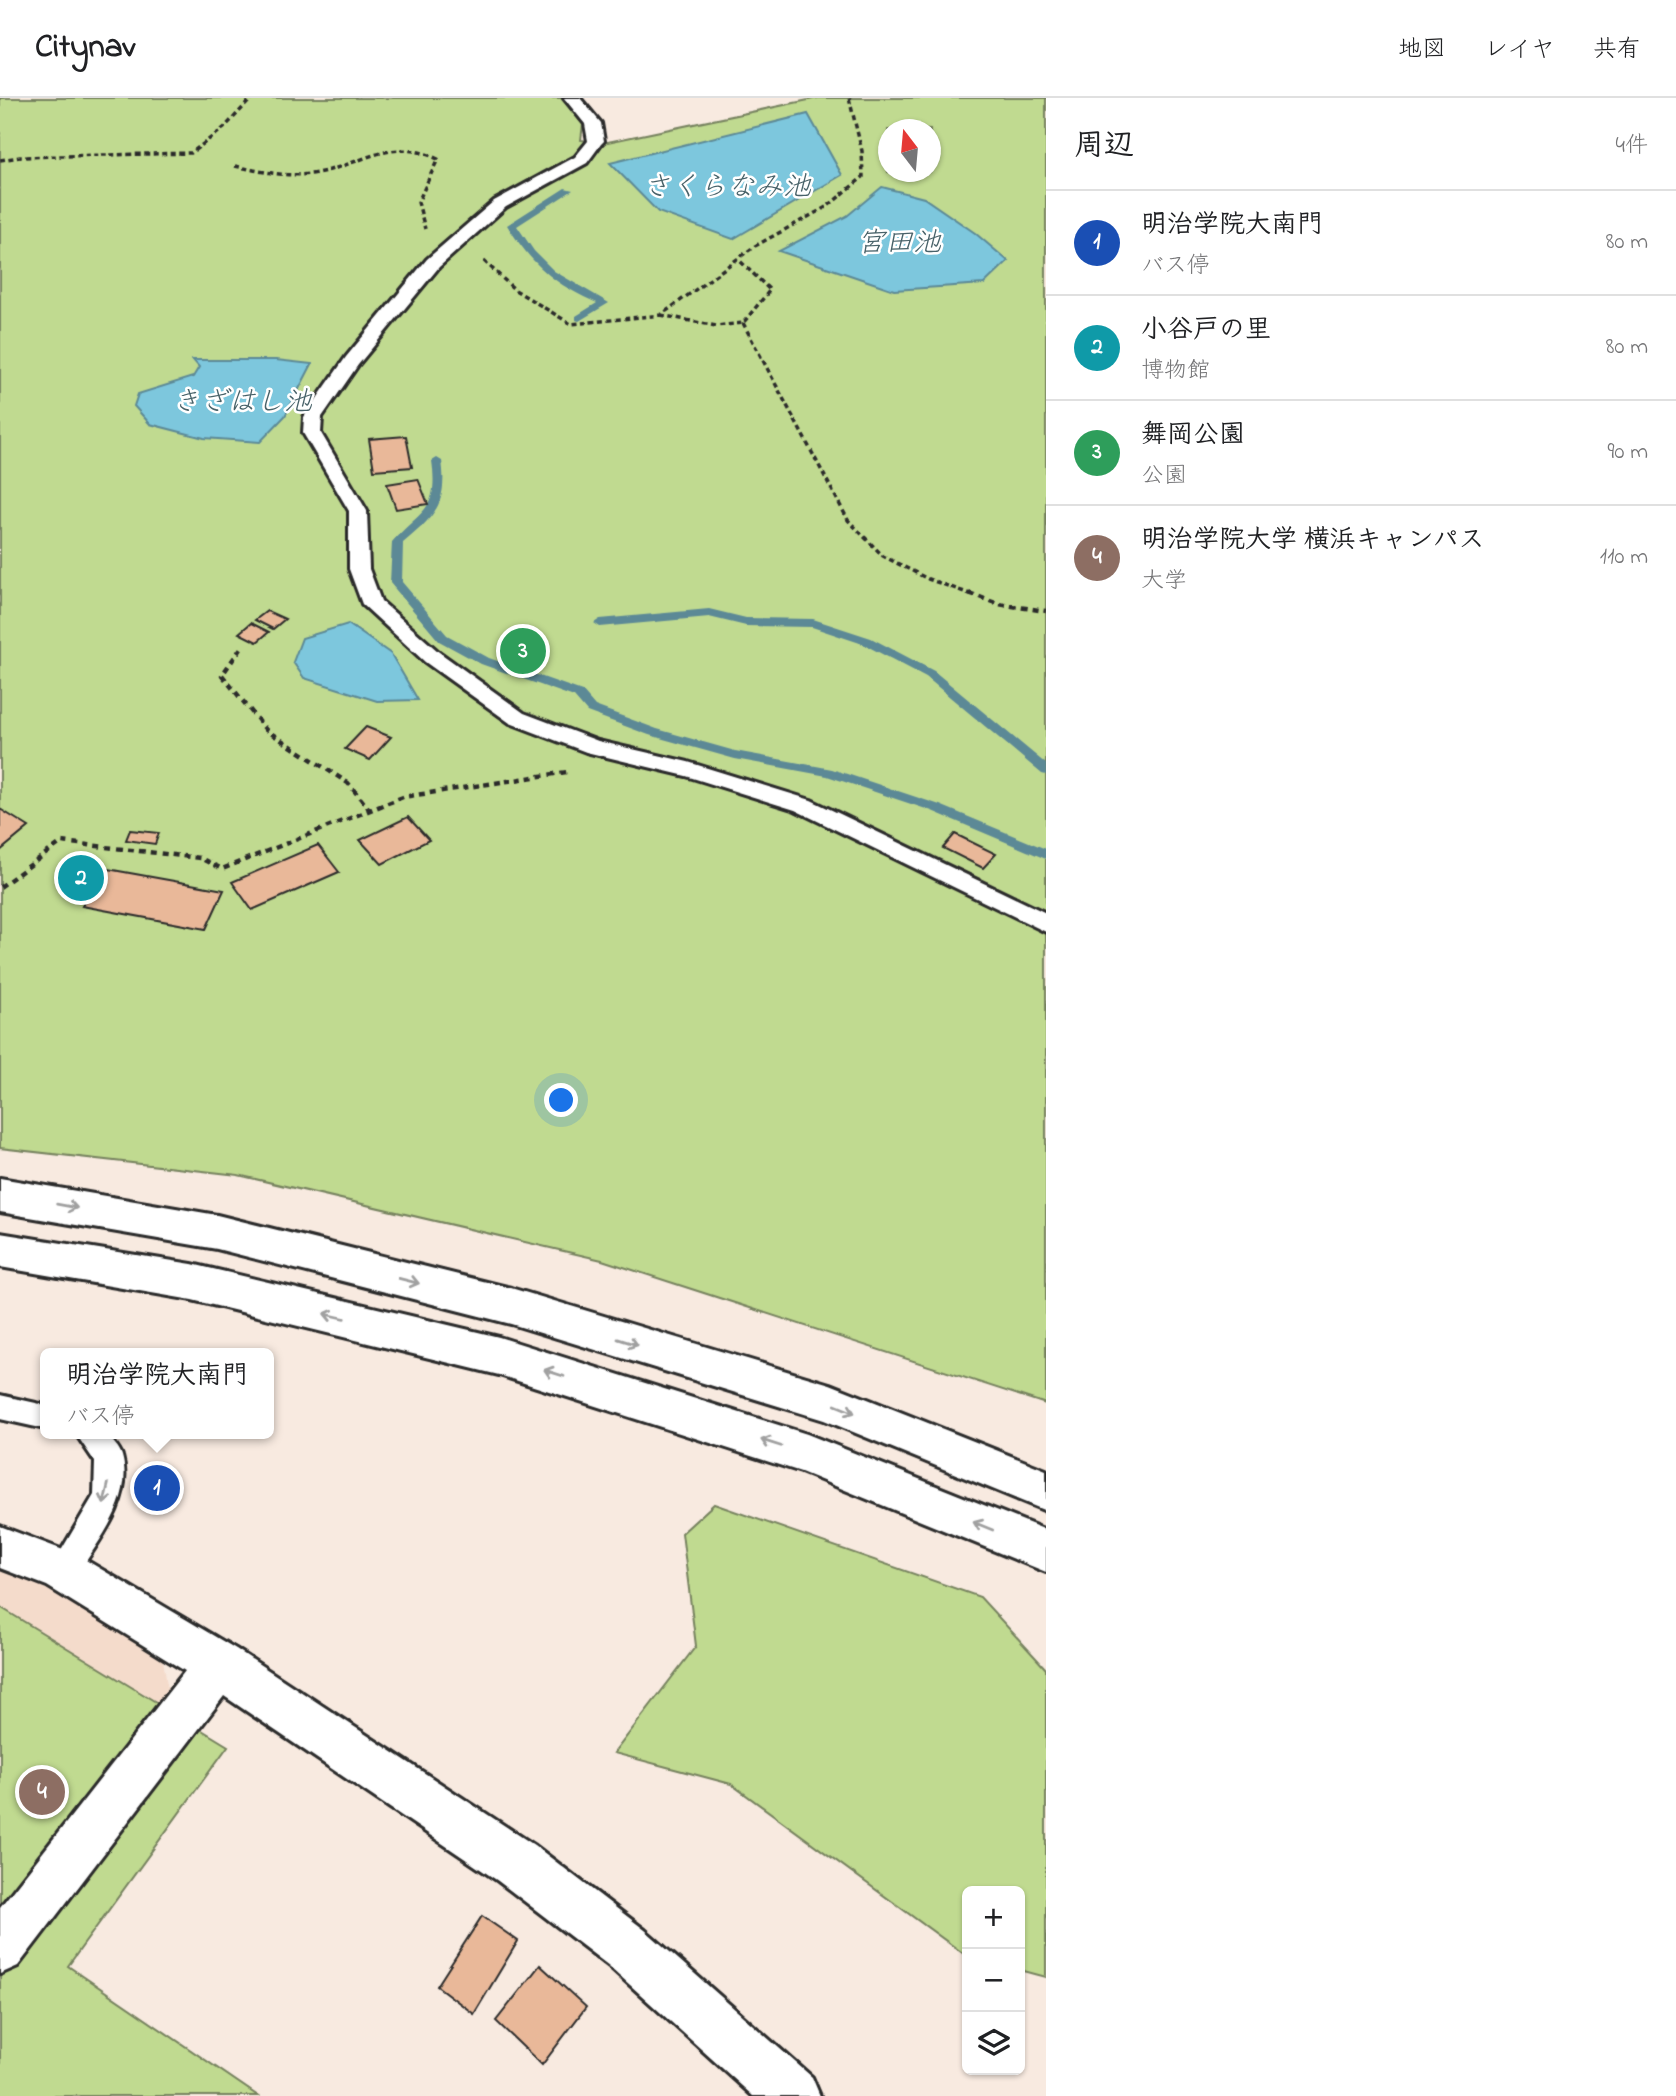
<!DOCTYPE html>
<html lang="ja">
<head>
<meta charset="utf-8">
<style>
  :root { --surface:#fff; --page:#f6f6f6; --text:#202124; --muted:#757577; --line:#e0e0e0; --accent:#1f6fb2 }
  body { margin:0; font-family:"Indie Flower","Klee One",sans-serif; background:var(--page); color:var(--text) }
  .controls { position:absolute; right:21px; bottom:21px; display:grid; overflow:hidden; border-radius:10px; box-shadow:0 2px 5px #0004 }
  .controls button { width:63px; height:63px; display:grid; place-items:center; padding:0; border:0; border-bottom:2px solid var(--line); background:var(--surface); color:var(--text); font:35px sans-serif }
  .compass { position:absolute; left:878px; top:21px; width:63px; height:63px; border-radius:50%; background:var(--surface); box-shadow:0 2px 5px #0004; rotate:344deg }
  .you { position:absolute; left:562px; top:1003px; width:24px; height:24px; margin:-18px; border:5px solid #fff; border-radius:50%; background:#1a73e8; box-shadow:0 0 0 10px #1a73e833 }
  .badge { display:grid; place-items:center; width:46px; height:46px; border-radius:50%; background:var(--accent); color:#fff; font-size:23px; font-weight:700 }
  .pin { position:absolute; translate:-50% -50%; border:4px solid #fff; box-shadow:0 2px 7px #0006 }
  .popup { position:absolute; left:40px; top:1250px; width:234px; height:91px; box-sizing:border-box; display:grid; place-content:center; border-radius:10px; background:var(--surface); filter:drop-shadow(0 2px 5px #0005); font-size:23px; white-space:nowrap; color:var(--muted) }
  .popup b { font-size:26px; color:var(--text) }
  .popup::after { content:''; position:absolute; left:50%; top:100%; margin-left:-14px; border:14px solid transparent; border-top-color:var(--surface) }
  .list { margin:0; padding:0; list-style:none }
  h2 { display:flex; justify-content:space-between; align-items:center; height:91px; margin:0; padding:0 28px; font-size:30px }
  h2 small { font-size:23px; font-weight:400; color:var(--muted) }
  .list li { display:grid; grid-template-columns:46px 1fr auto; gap:21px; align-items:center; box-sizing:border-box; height:105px; padding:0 28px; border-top:2px solid var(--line) }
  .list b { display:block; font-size:26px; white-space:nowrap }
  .list p { margin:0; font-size:23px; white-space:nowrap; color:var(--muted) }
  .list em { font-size:23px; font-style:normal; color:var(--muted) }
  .icon { flex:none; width:38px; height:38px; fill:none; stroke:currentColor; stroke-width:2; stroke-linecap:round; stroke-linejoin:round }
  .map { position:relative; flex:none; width:1046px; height:1998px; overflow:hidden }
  header { display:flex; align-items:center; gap:42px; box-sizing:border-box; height:98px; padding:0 35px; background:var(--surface); border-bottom:2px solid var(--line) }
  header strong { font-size:33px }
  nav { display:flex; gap:38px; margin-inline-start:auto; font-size:24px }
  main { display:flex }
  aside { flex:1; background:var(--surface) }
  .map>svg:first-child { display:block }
  .built { fill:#f4dbcb }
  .green { fill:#c0da90; stroke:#76825e; stroke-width:2; fill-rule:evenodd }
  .water { fill:#7dc7dd; stroke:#5c8996; stroke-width:2 }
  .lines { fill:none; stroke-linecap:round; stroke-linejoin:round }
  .stream { fill:#5c8996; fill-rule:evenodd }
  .building { fill:#e9b899; stroke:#2b2b2b; stroke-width:2 }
  .lane-casing { stroke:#2b2b2b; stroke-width:6 }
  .street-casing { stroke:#2b2b2b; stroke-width:6 }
  .secondary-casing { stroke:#2b2b2b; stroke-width:6 }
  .path-far1 { stroke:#2b2b2b; stroke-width:3.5; stroke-dasharray:5 3.5; stroke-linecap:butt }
  .path { stroke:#2b2b2b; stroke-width:4.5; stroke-dasharray:6 5; stroke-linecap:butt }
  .lane { fill:#fff; fill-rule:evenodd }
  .street { fill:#fff; fill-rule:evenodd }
  .secondary { fill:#fff; fill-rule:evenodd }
  .oneway { stroke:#a0a0a0 }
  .labels { text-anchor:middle; stroke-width:5; stroke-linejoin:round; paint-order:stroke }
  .far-water-label { font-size:28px; font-style:italic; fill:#486269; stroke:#fff }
</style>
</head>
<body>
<header>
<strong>Citynav</strong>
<nav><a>地図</a><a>レイヤ</a><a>共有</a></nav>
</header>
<main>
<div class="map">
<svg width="1046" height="1998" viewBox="0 0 1046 1998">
  <rect width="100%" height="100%" fill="#f8eae0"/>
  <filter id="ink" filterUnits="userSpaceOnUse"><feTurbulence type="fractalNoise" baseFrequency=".0143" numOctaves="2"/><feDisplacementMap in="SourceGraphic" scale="14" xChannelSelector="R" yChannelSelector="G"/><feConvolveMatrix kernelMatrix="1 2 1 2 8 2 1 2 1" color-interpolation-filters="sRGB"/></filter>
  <g filter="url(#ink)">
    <!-- built -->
    <path class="built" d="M0,1468l35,14 128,80 6,36 -169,192z"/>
    <!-- green -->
    <path class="green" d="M0,0h561l22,26 -2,16 22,3 215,-45h228v1306l-444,-144 -364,-85 -238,-27zM888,32h42v42h-42z
      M714,1406l266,93 66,72v308l-26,-7v-79h-53v64l-3,-1 -233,-170 -117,-31 82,-107 -14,-113z
      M0,1509l228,139 -160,220 190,130h-258z"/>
    <!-- water -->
    <path class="water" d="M808,16l34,61 -109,64 -75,-27 -48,-49z
      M882,89l42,11 51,35 33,28 -24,23 -90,6 -115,-39 68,-35z
      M193,262h83l36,4 -27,52 -25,26 -56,-4 -54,-14 -16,-18 4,-12 55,-17 6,-10z
      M348,526l43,30 27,46 -41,1 -73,-23 -11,-16 9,-24z"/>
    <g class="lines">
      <!-- stream -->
      <path class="stream" d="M565,90l8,2 -56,36 17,25 20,20 55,32 -30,18 -3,-1v-4l21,-13c-43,-19 -65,-38 -90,-78z
        M437,360l5,3c6,43 -8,56 -39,82l-1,39 45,53 42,23 93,33 13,15 62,23 78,22 97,18 108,36 106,44v10l-114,-48 -105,-35 -92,-17 -86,-24 -62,-23 -13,-15 -93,-33 -42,-23 -49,-58 2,-41c29,-33 47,-30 40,-81z
        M709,511l37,9 67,1 58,19 63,33 112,93v11l-4,-1 -116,-97 -63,-33 -51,-17 -66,-1 -37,-9 -109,10 -6,-4 6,-4z"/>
    </g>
    <!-- building -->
    <path class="building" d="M406,338l6,31 -38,3 -5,-31z
      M418,381l10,25 -32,5 -9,-25z
      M267,513l18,8 -12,10 -18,-9z
      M251,525l18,9 -12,10 -18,-9z
      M366,629l25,10 -21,23 -25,-11z
      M0,711l29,18 -29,24z
      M408,719l21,23 -47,24 -22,-24z
      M130,732l29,3 -4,11 -29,-4z
      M955,736l41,20 -13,14 -40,-20z
      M318,747l21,27 -87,38 -20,-28z
      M102,770l122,22 -18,39 -124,-23z
      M482,1818l36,25 -44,73 -37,-28z
      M540,1867l46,42 -44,58 -46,-44z"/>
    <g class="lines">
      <!-- lane casing -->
      <g class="lane-casing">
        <path id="lane" d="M564,0h16l21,25 3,18 -3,3 -14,19 -81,44 -67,60 -81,98 -36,52 -1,16 46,78 2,58 12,32 58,51 85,61 74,28 90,21 123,38 235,113v19l-251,-122 -109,-34 -100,-24 -76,-29 -85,-61 -63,-58 -13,-35v-58l-46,-78 1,-16 42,-60 81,-98 67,-58 81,-44 13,-16 -3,-17z
          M0,1297l45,10v24l-45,-10z
          M76,1336h31c5,7 13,14 15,22 13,45 -27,89 -49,125l-10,4 -10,-4 -4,-10 45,-76 1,-33z"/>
      </g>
      <!-- street casing -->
      <g class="street-casing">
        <path id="street" d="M0,1428l79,30 157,93 298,196 111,85 167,147 8,19h-67l-144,-130 -111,-85 -274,-185 -206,270 -18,8v-67l185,-236 -138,-85 -47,-18z"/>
      </g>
      <!-- secondary casing -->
      <g class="secondary-casing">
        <path id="secondary" d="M0,1080l217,37 294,73 319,96 216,86v41l-222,-91 -313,-96 -294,-75 -217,-37z
          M0,1135l192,31 307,73 308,97 239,96v42l-245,-100 -302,-97 -307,-75 -192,-33z"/>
      </g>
      <!-- path-far1 -->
      <path class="path-far1" d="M0,62l20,-3 171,-4 33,-25 28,-30
        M235,68c27,6 55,12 82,7 46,-9 74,-37 121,-14l-20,43 7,27
        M484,163l31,29 56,34 90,-9 94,-69 73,-40 35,-29 -1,-26 -13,-53
        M661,217l55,11 27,-3 27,-33 -31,-30
        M743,225l105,197 35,36 45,23 45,16"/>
      <!-- path -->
      <path class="path" d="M969,495l29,11 48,7
        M241,550l-19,27 44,55 82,53 22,27
        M0,789l62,-45 138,16 22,11 181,-72 164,-25"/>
      <!-- lane -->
      <use href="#lane" class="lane"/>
      <!-- street -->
      <use href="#street" class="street"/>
      <!-- secondary -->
      <use href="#secondary" class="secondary"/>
    </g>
    <!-- one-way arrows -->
    <defs><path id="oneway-shaft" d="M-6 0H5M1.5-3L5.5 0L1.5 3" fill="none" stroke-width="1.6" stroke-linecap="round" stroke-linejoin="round" transform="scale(1.75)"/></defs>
    <g class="oneway">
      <use href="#oneway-shaft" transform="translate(67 1108) rotate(10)"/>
      <use href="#oneway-shaft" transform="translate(409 1183) rotate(14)"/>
      <use href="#oneway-shaft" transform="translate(334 1218) rotate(-167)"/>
      <use href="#oneway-shaft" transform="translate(628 1244) rotate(17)"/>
      <use href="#oneway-shaft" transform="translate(554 1275) rotate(-162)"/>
      <use href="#oneway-shaft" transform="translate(845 1311) rotate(22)"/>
      <use href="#oneway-shaft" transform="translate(771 1345) rotate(-162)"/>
      <use href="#oneway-shaft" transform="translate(106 1396) rotate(103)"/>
      <use href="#oneway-shaft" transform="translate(983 1428) rotate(-158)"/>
    </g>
  </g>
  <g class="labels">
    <!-- far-water labels -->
    <g class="far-water-label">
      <text x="727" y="97">さくらなみ池</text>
      <text x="899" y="153">宮田池</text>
      <text x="242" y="312">きざはし池</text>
    </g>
  </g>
</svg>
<div class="controls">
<button>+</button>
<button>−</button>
<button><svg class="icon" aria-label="layers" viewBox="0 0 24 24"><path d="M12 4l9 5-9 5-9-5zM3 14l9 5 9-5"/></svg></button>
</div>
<svg class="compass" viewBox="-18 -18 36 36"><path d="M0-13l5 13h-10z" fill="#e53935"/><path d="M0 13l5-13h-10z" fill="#757577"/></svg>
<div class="you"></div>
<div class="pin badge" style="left:157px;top:1390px;background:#1a4fb4">1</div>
<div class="popup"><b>明治学院大南門</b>バス停</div>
<div class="pin badge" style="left:81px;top:780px;background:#0f9aa8">2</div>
<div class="pin badge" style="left:523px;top:553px;background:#2e9e5b">3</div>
<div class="pin badge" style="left:42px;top:1694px;background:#8d6e63">4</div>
</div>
<aside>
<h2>周辺<small>4件</small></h2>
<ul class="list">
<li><span class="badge" style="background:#1a4fb4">1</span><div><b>明治学院大南門</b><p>バス停</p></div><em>80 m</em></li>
<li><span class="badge" style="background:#0f9aa8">2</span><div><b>小谷戸の里</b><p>博物館</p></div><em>80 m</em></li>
<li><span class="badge" style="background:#2e9e5b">3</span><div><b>舞岡公園</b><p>公園</p></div><em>90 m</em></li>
<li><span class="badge" style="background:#8d6e63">4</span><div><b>明治学院大学 横浜キャンパス</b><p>大学</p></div><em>110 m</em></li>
</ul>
</aside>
</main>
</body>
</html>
